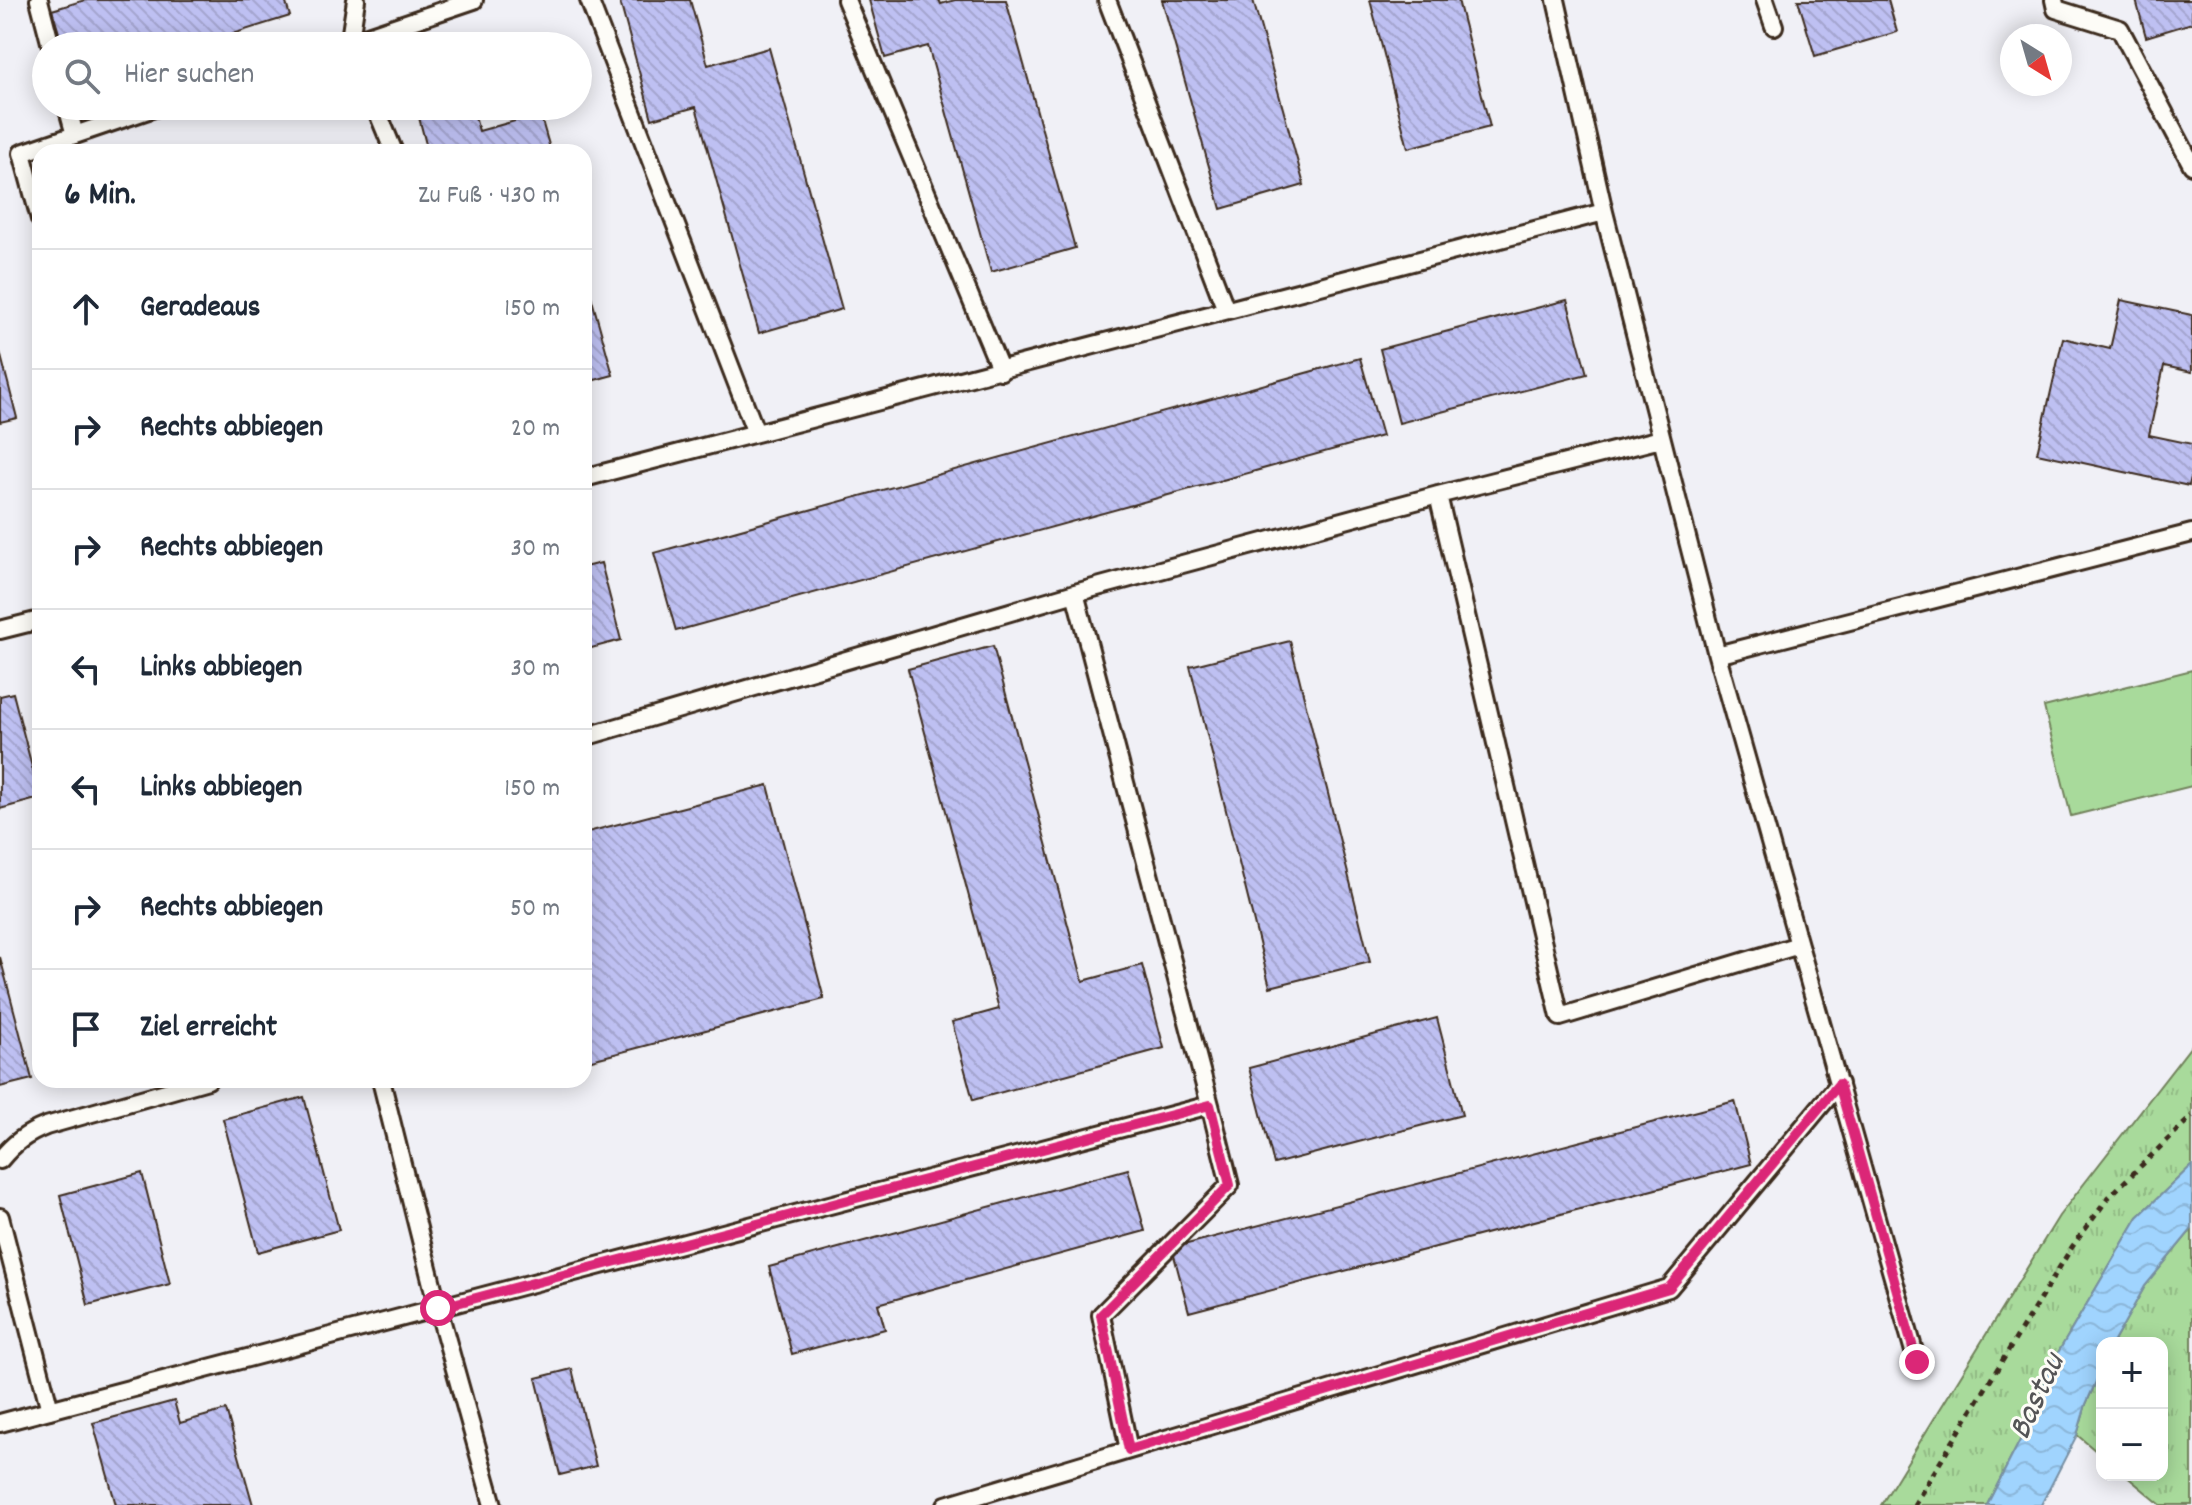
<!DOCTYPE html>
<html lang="de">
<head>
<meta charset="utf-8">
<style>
  :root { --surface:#fff; --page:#f6f6f7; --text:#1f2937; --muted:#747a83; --line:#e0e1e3 }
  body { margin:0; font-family:Dekko,sans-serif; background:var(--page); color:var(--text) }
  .controls { position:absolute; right:24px; bottom:24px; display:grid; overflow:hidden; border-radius:16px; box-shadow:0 4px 20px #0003 }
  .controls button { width:72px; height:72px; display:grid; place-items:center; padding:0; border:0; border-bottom:2px solid var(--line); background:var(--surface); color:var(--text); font:40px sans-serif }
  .compass { position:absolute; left:2000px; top:24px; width:72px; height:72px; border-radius:50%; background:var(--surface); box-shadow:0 4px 20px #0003; rotate:143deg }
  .stop { position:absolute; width:24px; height:24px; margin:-18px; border:6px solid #db2777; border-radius:50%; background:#fff }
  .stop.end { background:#db2777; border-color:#fff; box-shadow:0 2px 8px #0008 }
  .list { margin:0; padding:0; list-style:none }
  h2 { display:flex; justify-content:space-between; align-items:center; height:104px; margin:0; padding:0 32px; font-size:34px }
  h2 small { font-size:26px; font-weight:400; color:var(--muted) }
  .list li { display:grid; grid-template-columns:52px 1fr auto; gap:24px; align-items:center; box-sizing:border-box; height:120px; padding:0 32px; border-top:2px solid var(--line) }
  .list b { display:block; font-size:30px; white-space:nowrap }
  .list em { font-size:26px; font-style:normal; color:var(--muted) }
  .icon { flex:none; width:44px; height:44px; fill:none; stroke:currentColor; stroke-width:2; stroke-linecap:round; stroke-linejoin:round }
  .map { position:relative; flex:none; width:2192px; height:1505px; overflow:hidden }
  .search { position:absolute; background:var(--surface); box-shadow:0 4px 20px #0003; left:32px; top:32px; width:560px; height:88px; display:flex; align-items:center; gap:20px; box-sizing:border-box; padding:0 28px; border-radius:44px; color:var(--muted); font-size:30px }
  .panel { position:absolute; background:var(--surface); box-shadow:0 4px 20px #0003; left:32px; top:144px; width:560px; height:944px; border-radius:24px }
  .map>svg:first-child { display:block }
  .grass { fill:url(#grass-tufts); stroke:#72825c; stroke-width:2 }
  .garden { fill:#a8da9b; stroke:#72825c; stroke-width:2 }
  .water { fill:url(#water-waves); stroke:#7890a4; stroke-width:2 }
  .building { fill:url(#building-back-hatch); stroke:#3b2a1e; stroke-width:2 }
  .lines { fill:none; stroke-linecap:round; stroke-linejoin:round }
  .lane-casing { stroke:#3b2a1e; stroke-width:22 }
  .path { stroke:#3b2a1e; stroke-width:5; stroke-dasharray:6 6; stroke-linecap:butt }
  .lane { stroke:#fdfcf7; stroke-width:16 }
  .route { stroke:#db2777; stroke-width:10 }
  .labels { text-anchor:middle; stroke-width:6; stroke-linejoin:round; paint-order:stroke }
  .water-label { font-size:34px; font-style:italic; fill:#545456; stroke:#fdfcf7 }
</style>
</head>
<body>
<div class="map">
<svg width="2192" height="1505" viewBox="0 0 2192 1505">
  <defs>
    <pattern id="grass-tufts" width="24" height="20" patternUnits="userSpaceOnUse" patternTransform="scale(2)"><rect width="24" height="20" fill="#a8da9b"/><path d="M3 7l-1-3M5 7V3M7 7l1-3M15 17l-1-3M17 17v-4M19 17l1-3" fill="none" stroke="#92bb85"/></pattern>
    <pattern id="water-waves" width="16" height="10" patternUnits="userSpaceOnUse" patternTransform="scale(2)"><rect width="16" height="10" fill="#a0d4fe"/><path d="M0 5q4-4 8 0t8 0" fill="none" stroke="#8bb6d9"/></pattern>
    <pattern id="building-back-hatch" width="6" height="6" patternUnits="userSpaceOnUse" patternTransform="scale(2)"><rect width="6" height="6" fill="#bec0f2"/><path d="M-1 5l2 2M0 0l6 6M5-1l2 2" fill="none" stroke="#a4a5cf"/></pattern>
  </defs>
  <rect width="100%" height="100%" fill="#f0f0f6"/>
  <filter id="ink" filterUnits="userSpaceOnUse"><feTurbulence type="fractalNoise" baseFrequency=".0125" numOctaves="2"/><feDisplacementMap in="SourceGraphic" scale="16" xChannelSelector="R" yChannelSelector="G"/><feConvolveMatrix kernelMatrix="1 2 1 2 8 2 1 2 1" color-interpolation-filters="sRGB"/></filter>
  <g filter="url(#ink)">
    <!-- grass -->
    <path class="grass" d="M2192,1045v120l-54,52 -89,151 -17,49 -45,88h-106l178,-289z
      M2192,1229v276h-31l-36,-30h37v-132h-49l32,-57z
      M2102,1368v88l-25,-21 9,-31z"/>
    <!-- garden -->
    <path class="garden" d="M2192,670v116l-121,30 -27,-109z"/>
    <!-- water -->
    <path class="water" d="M2192,1165v64l-47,57 -32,57h-11v25l-16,36 -9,31 -36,70h-54l45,-88 17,-49 89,-151z"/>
    <!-- building -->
    <path class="building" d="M85,0h200l5,16 -96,30h-131l-11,-36z
      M628,0h62l18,65 61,-17 73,261 -83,24 -63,-226 -44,12 -32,-117z
      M869,0h70l2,4 14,-4h51l69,248 -84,24 -63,-226 -43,12z
      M1162,0h91l51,185 -83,24z
      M1370,0h88l32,127 -82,21z
      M1798,0h90l9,32 -82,24z
      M2136,0h56v23l-46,14z
      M416,106h56l7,25 61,-17 11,38h-123z
      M584,271l29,104 -29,8z
      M1567,300l20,74 -188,49 -19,-74z
      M2121,300l71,15v57l-28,-6 -15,69 43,9v29l-3,13 -152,-33 26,-115 47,11z
      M0,352l17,66 -17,4z
      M1360,358l22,78 -706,195 -22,-78z
      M601,563l20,77 -37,10v-83z
      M1290,641l80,321 -100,25 -80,-321z
      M993,646l90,335 59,-16 22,83 -191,52 -21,-78 47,-13 -91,-340z
      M13,693l27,105 -40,11v-113z
      M768,785l56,214 -240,63v-229z
      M0,957l32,122 -32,8z
      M1437,1018l25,97 -188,49 -25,-96z
      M304,1097l35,133 -81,22 -35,-133z
      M1735,1101l16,63 -562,148 -17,-64z
      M1128,1169l17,62 -267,73 7,25 -93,25 -23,-87z
      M142,1173l28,111 -82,21 -28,-110z
      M572,1369l24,97 -36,9 -24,-97z
      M174,1401l6,22 46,-13 27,95h-137l-23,-82z"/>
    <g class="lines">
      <!-- lane casing -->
      <g class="lane-casing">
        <path id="lane" d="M39,0l12,46
          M589,0l167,433
          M846,0l155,371
          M1107,0l119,310
          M1765,0l9,26
          M2054,0l2,9 64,20 72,136
          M338,46l136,-46
          M349,46l7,-46
          M67,106l8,29
          M375,106l19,46
          M40,219l-18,-66 138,-47
          M584,478l1020,-266 -48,-212
          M1438,495l122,522 239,-72 -82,-290 -113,-443
          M0,630l40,-10
          M1717,655l475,-122
          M584,737l491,-144 363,-98 223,-56
          M1799,945l118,417
          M381,1080l57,228 55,197
          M0,1160c14,-17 26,-26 46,-34l162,-46
          M0,1217l50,193
          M0,1423l1210,-318 -135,-512
          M1129,1450l-28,-135 129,-130 -20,-80
          M946,1505l723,-217 170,-204"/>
      </g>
      <!-- path -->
      <path class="path" d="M1914,1505l158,-258 37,-50 83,-81"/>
      <!-- lane -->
      <use href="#lane" class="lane"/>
    </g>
  </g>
  <g class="lines" filter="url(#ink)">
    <!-- route -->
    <path class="route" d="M438,1308l772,-203 20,80 -129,130 28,135 540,-162 170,-204 78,278"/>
  </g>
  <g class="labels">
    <!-- water labels -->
    <g class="water-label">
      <text transform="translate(2034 1395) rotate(-65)" y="12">Bastau</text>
    </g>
  </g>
</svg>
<div class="controls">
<button>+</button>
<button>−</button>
</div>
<svg class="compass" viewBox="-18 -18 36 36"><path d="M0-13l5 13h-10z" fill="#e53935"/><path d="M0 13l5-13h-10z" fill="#747a83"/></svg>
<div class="stop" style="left:438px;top:1308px"></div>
<div class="stop end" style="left:1917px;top:1362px"></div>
<div class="search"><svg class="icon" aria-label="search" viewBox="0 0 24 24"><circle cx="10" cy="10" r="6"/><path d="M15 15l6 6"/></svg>Hier suchen</div>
<section class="panel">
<h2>6 Min.<small>Zu Fuß · 430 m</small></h2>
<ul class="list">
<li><svg class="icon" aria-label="ahead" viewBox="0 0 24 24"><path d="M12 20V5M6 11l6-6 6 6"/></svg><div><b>Geradeaus</b></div><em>150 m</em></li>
<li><svg class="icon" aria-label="right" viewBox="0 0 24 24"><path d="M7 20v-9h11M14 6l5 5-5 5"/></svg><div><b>Rechts abbiegen</b></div><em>20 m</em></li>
<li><svg class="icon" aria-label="right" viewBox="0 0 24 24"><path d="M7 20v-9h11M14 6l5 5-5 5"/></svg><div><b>Rechts abbiegen</b></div><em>30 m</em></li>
<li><svg class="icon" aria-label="left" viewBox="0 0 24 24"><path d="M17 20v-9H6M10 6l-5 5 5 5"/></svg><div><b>Links abbiegen</b></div><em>30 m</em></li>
<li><svg class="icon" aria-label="left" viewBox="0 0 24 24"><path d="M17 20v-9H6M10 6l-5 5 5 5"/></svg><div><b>Links abbiegen</b></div><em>150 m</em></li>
<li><svg class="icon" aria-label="right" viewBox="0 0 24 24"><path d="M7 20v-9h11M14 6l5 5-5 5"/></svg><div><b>Rechts abbiegen</b></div><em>50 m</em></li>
<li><svg class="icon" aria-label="arrive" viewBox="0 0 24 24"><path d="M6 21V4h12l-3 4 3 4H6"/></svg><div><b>Ziel erreicht</b></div></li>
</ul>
</section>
</div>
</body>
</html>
